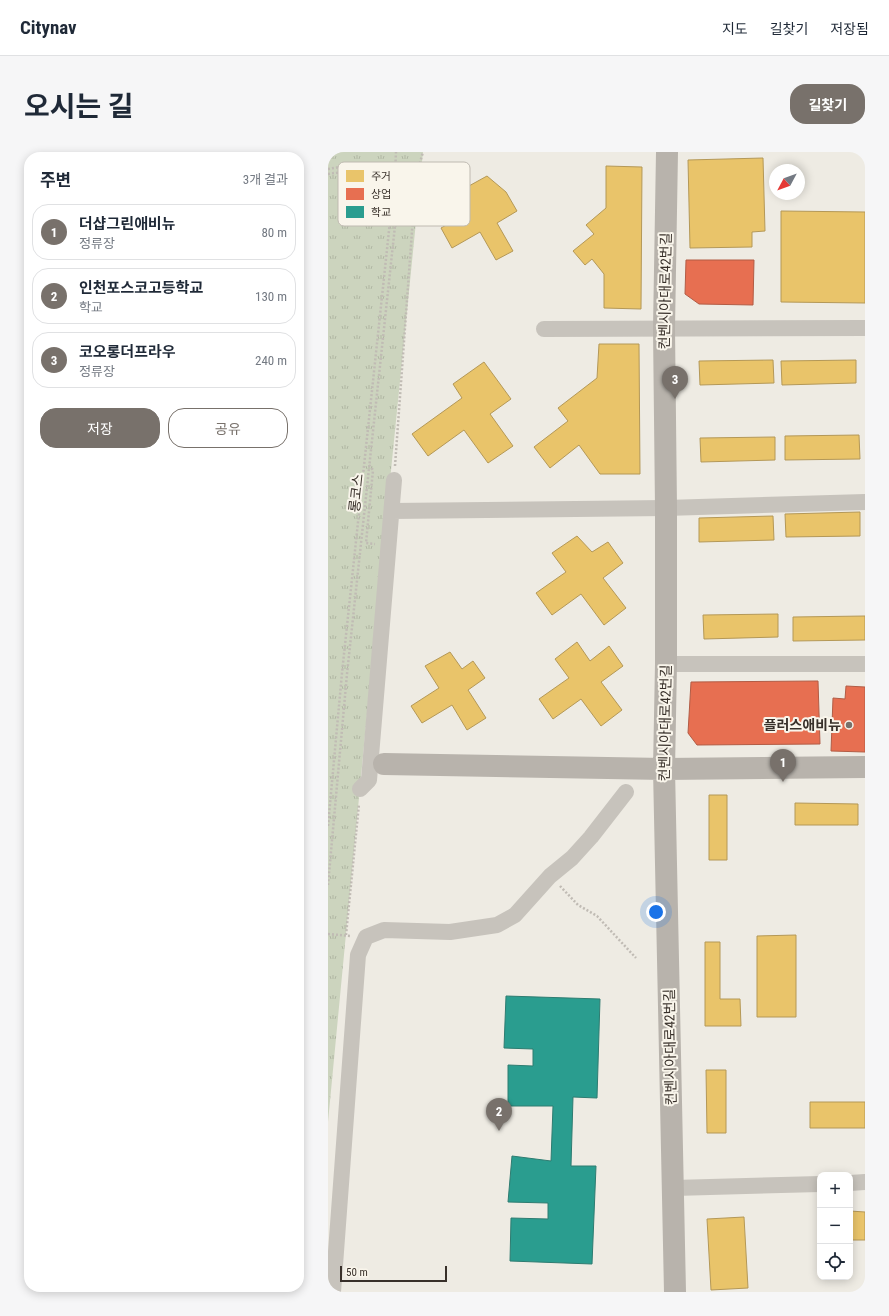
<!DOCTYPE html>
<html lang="ko">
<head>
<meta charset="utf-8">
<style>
  :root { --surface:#fff; --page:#f6f6f7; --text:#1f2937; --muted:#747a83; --line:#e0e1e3; --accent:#78716b }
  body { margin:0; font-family:"Roboto Condensed","Noto Sans KR",sans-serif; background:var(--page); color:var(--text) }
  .controls { position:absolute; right:12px; bottom:12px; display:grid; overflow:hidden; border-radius:8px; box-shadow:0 2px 10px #0003 }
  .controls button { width:36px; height:36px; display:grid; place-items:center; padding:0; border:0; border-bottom:1px solid var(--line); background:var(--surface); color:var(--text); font:20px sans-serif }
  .compass { position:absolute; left:441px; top:12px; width:36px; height:36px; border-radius:50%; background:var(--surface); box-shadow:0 2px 10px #0003; rotate:229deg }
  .scale { position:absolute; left:12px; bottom:10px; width:107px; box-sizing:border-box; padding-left:4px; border:2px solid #38302a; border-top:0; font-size:11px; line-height:14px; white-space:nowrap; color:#38302a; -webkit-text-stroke:3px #f9f5eb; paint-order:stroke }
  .you { position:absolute; left:328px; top:760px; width:14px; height:14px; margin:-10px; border:3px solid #fff; border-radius:50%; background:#1a73e8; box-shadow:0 0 0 6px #1a73e833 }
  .badge { display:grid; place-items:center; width:26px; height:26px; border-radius:50%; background:var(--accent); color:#fff; font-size:13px; font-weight:700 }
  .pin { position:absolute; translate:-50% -33px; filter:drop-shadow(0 1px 2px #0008) }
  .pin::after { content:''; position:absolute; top:21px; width:14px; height:12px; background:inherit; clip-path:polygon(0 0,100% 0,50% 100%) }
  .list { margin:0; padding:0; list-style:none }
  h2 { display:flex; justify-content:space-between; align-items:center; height:52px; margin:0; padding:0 16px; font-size:17px }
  h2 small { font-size:13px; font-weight:400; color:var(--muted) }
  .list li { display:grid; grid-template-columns:26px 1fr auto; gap:12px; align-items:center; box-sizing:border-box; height:56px; margin:0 8px 8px; padding:0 8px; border:1px solid var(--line); border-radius:16px }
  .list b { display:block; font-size:15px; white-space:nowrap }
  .list p { margin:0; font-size:13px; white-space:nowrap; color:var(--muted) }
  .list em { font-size:13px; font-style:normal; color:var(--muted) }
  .actions { display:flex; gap:8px; padding:12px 16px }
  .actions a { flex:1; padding:9px 0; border:1px solid var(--accent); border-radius:16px; text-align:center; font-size:14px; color:var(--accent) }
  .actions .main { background:var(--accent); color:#fff }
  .icon { flex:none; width:22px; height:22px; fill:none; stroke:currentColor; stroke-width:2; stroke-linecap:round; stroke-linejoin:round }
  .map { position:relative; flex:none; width:537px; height:1140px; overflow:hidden; border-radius:16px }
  header { display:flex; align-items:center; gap:24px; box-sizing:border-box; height:56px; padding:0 20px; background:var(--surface); border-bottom:1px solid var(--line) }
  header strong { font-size:19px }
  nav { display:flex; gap:22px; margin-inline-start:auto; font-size:14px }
  .intro { display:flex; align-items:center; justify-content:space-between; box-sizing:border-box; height:96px; padding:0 24px }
  h1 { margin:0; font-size:28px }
  .button { padding:10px 18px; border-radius:16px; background:var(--accent); color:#fff; font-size:14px; font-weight:700 }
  main { display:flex; gap:24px; padding:0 24px }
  aside { flex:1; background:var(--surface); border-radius:16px; box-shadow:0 2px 10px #0003 }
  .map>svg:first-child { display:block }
  .park { fill:url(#park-tufts) }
  .homes { fill:#e9c46a; stroke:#b49857 }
  .shops { fill:#e76f51; stroke:#b25c45 }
  .schools { fill:#2a9d8f; stroke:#2e7c71 }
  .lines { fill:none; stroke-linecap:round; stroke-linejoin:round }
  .path { stroke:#c0bbb4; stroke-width:2.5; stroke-dasharray:2 2; stroke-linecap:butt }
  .street { stroke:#c7c3bc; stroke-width:16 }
  .secondary { stroke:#b8b3ac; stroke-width:22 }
  .poi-dot { fill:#78716b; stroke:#f9f5eb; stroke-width:1.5 }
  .labels { text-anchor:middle; stroke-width:4; stroke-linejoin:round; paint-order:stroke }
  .street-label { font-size:14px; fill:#38302a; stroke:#f9f5eb }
  .poi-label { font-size:14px; font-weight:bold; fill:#38302a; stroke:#f9f5eb; text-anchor:end }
  .key { fill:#f9f5eb; stroke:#bfbab1; stroke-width:1 }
  .key-label { font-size:11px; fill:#38302a }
</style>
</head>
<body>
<header>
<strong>Citynav</strong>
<nav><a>지도</a><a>길찾기</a><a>저장됨</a></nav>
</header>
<div class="intro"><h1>오시는 길</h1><a class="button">길찾기</a></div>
<main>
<aside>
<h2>주변<small>3개 결과</small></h2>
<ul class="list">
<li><span class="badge">1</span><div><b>더샵그린애비뉴</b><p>정류장</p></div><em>80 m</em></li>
<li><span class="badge">2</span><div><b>인천포스코고등학교</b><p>학교</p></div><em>130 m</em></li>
<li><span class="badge">3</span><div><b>코오롱더프라우</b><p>정류장</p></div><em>240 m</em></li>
</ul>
<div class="actions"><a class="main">저장</a><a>공유</a></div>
</aside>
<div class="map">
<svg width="537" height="1140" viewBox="0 0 537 1140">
  <defs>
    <pattern id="park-tufts" width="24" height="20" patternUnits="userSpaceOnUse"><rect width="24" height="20" fill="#ccd4be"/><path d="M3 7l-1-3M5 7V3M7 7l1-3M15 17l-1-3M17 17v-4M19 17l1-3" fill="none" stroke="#b0b6a3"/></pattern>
  </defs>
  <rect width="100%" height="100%" fill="#eeebe3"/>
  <!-- park -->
  <path class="park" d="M0,0h95l-47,468 -48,502z"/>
  <!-- homes -->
  <path class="homes" d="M435,6l2,73 -13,1v15l-62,1 -2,-88z
    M278,14l36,1 -1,142 -37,-1v-34l-12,-15 -7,6 -12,-14 21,-17 -8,-9 20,-17z
    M159,24l19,16 11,19 -20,12 16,28 -17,9 -16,-28 -28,16 -11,-20 28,-16 -11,-20z
    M453,59l84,1v91l-84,-1z
    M271,192h40l1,130h-40l-21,-29 -29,23 -16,-21 34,-26 -10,-13 39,-30z
    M445,208l1,23 -74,2 -1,-24z
    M528,208v23l-74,2 -1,-24z
    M156,210l27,37 -21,15 23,32 -25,17 -24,-33 -36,26 -16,-22 50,-36 -9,-14z
    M531,283l1,24 -75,1v-24z
    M447,285v23l-74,2 -1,-24z
    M532,360v24l-74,1 -1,-23z
    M445,364l1,24 -75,2v-24z
    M249,384l15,16 16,-10 15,21 -20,15 23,30 -22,17 -23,-31 -29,21 -16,-22 30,-21 -14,-19z
    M450,462v23l-74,2 -1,-24z
    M537,464v24l-72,1v-24z
    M249,490l13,19 19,-15 14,20 -22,16 21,28 -21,16 -20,-27 -28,20 -14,-20 30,-21 -14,-19z
    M122,500l12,17 11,-8 12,17 -17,12 18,28 -19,12 -15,-25 -30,18 -11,-17 28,-18 -14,-22z
    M381,643h18v65h-18z
    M467,651l63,1v21h-63z
    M468,783v82h-39v-81z
    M377,790h15v57h20l1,27h-36z
    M378,918h20v63h-19z
    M482,950h55v26h-55z
    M522,1059l15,1v28h-15z
    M416,1065l4,71 -37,2 -4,-71z"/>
  <!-- shops -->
  <path class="shops" d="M358,108h68l-1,45 -54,-1 -14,-10z
    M490,529l2,63 -123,1 -9,-12 3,-51z
    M518,534l19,1v65l-34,-1 2,-53 12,1z"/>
  <!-- schools -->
  <path class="schools" d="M178,844l94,3 -3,99 -24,-1 -2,69h25l-4,98 -82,-3 1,-43 37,1v-16l-40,-1 4,-46 39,5 2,-55h-45v-41l25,1v-17l-29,-1z"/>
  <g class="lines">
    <!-- path -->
    <path class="path" d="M0,17l12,-2h22l27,2 11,10 -53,495 -19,211
      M0,22c29,-5 59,0 88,2
      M41,313l4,5 -7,73 9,1
      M67,314l21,-290 7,-24
      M0,674l14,-153 53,-499 1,-22
      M232,734l18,19 19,11 39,42
      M0,782l23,2
      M18,783l13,-131"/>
    <!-- street -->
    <path class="street" d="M216,177l321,-1
      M64,359l274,-3 199,-6
      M338,512h199
      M32,637l9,-9 25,-300
      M522,1031l15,-1
      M346,1036l146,-4
      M5,1140l25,-337 8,-18 18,-7 66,2 47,-7 18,-10 35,-39 22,-18 19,-21 35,-45"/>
    <!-- secondary -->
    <path class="secondary" d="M339,0l-3,177 2,179v156l-2,105 11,523
      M56,612l280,5 201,-2"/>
  </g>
  <!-- markers -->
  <circle class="poi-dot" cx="521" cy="573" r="4"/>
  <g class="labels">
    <!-- street labels -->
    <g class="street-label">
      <text transform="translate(337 139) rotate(-89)" y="5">컨벤시아대로42번길</text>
      <text transform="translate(28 341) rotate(-84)" y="5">롱코스</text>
      <text transform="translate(337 571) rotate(-89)" y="5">컨벤시아대로42번길</text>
      <text transform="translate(342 895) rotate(-91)" y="5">컨벤시아대로42번길</text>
    </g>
    <!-- poi labels -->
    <g class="poi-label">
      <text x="513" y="578">플러스애비뉴</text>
    </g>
  </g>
  <!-- legend -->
  <rect x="10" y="10" width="132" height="64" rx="6" class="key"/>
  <rect x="18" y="18" width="18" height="12" fill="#e9c46a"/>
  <rect x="18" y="36" width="18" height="12" fill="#e76f51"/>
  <rect x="18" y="54" width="18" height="12" fill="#2a9d8f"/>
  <g class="key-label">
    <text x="43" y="28">주거</text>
    <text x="43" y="46">상업</text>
    <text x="43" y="64">학교</text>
  </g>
</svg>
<div class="controls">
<button>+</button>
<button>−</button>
<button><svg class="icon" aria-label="locate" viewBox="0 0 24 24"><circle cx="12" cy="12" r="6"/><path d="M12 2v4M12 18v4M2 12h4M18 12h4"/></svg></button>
</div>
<svg class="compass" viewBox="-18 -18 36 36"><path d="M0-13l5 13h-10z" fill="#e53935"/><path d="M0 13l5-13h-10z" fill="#747a83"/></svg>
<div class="scale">50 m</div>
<div class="you"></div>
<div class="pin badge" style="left:455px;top:630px">1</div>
<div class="pin badge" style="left:171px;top:979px">2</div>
<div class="pin badge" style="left:347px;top:247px">3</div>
</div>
</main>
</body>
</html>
